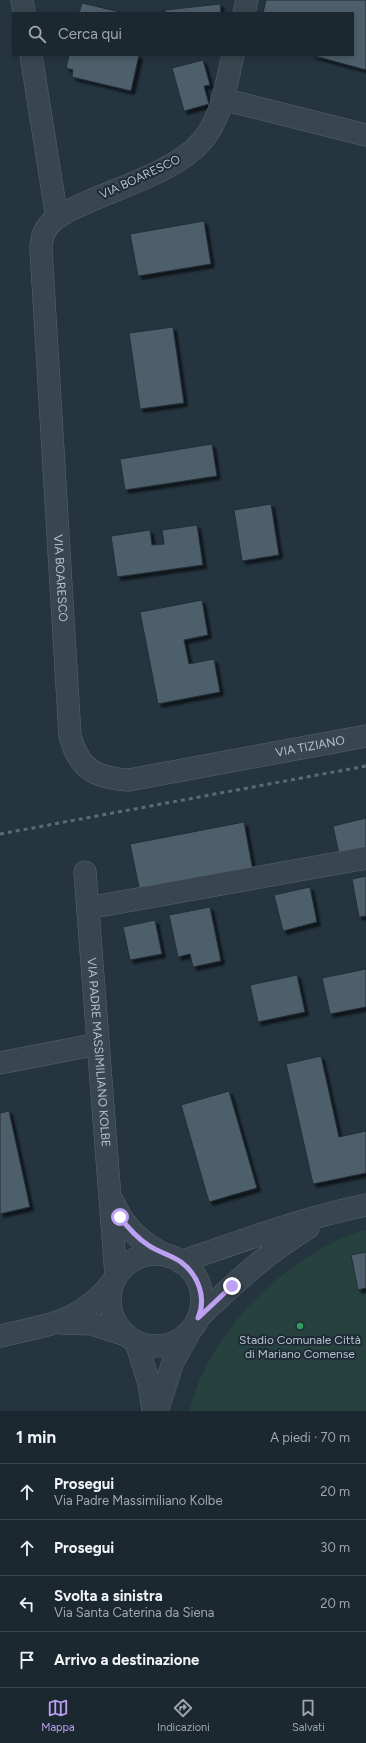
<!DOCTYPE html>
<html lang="it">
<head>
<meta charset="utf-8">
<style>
  :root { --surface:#1c2830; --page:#253038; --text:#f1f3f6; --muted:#a0a6ab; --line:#3a444c; --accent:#bca0f2 }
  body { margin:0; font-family:Figtree,sans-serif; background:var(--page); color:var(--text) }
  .stop { position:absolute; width:12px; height:12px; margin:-9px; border:3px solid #bca0f2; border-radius:50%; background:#fff }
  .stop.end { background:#bca0f2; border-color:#fff; box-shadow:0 1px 4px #0008 }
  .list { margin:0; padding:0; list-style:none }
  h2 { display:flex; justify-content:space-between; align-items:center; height:52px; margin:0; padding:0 16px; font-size:17px }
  h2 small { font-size:13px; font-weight:400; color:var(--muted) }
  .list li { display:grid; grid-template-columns:26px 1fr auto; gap:12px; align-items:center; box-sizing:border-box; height:56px; padding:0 16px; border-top:1px solid var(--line) }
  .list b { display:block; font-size:15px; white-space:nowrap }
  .list p { margin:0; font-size:13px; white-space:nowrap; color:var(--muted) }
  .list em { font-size:13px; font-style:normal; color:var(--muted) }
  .icon { flex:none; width:22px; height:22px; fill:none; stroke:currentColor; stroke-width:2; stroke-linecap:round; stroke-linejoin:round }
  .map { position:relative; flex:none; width:366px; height:1411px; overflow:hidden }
  .search { position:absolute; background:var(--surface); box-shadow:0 2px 6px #0003; left:12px; right:12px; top:12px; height:44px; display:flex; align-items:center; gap:10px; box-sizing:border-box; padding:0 14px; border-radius:0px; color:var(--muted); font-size:15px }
  .sheet { height:276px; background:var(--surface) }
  nav { display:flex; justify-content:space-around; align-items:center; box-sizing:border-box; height:56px; border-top:1px solid var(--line); background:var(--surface); font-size:11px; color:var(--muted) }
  nav a { display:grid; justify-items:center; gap:2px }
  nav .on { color:var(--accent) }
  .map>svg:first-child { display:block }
  .green { fill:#27413f }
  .building { fill:#4e5f6b; stroke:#202d37; filter:url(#shadow) }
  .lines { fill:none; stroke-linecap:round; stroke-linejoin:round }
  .minor-casing { stroke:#57646d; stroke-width:23 }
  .tertiary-casing { stroke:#57646d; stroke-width:23 }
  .minor { stroke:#39464f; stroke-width:22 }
  .tertiary { stroke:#39464f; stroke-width:22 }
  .rail { stroke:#5b6b76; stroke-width:3; stroke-dasharray:4 4; stroke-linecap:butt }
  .route { stroke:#bca0f2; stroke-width:5 }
  .leisure-dot { fill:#2e9e5b; stroke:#1e2b35; stroke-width:1.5 }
  .labels { text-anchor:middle; stroke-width:4; stroke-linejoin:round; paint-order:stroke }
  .street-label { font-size:12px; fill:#b5c1ca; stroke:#1e2b35 }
  .poi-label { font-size:12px; fill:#b5c1ca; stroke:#1e2b35 }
</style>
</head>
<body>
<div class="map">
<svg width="366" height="1411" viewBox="0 0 366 1411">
  <defs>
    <filter id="shadow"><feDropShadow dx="3.5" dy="3.5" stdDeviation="1" flood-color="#0009"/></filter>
  </defs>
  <rect width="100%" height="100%" fill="#253540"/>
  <!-- green -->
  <path class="green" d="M366,1230v181h-177c18,-67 68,-124 127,-159 15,-9 33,-19 50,-22z"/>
  <!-- building -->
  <path class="building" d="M266,0h100v70l-55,-15h42v-42h-90z
    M82,3l38,9v1h-41z
    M220,4l1,9h-56v-3z
    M69,55h70l-8,36 -59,-14 1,-7 -7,-2z
    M203,60l7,25 -6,1 5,18 -25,7 -12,-43z
    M204,221l7,43 -73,12 -8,-42z
    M173,327l11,76 -44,6 -11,-76z
    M212,444l5,32 -92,14 -5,-31z
    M271,504l8,51 -37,6 -8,-51z
    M197,525l6,40 -86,12 -6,-41 39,-6 2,15 12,-1 -2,-14z
    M202,600l6,35 -24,5 5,24 25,-5 6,33 -62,12 -18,-92z
    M366,818v30l-27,6 -6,-28z
    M244,822l9,49 -113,21 -10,-48z
    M366,876v40l-7,1 -7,-38z
    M310,887l7,35 -34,9 -9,-36z
    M210,907l11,54 -28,6 -3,-13 -12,3 -9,-42z
    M155,920l7,34 -32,6 -7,-33z
    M366,969v38l-36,7 -8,-36z
    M297,975l8,37 -47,10 -8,-37z
    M321,1056l18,81 27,-6v42l-53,11 -27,-120z
    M229,1091l28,97 -48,14 -28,-97z
    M9,1111l21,96 -30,7v-101z
    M366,1252v36l-8,2 -7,-35z"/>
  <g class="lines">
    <!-- minor casing -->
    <g class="minor-casing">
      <g id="minor">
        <path d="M22,0l2,13"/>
        <path d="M244,13l3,-13"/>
        <path d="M31,55l26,163"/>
        <path id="s1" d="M233,55c-7,30 -11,63 -32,87 -26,30 -85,46 -120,63 -11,5 -23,10 -31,19 -7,7 -9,16 -9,25l29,487c9,34 26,42 59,44l237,-44"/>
        <path d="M222,99l144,36"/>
        <path id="s2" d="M85,872l31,404"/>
        <path d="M88,908l278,-50"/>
        <path d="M0,1063l98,-19"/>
        <path d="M113,1202c12,27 29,41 54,54"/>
        <path d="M61,1323l31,1 34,11"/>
        <path d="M0,1336c51,-12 81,-13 115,-57"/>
      </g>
    </g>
    <!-- tertiary casing -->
    <g class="tertiary-casing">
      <path id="tertiary" d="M110 1300a46 46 0 1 1 92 0a46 46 0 1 1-92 0Z
        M180,1262c62,-21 123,-44 186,-57
        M198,1318c35,-33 69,-66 110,-90
        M136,1342l13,41 4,28
        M157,1411l16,-49 16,-29"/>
    </g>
    <!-- minor -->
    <use href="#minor" class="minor"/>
    <!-- tertiary -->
    <use href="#tertiary" class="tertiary"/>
    <!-- rail -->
    <path class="rail" d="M0,834l366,-68"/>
  </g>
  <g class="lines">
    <!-- route -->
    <path class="route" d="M120,1217c8,11 16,20 28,28 10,7 23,10 33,17 17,13 26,35 17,56l34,-32"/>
  </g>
  <!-- markers -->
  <circle class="leisure-dot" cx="300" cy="1326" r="4"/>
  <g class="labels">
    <!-- street labels -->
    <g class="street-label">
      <text transform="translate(140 177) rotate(-25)" y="4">VIA BOARESCO</text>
      <text dy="4" stroke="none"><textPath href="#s1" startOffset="624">VIA BOARESCO</textPath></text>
      <text dy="4" stroke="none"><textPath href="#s1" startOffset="1047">VIA TIZIANO</textPath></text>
      <text dy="4" stroke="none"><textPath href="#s2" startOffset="181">VIA PADRE MASSIMILIANO KOLBE</textPath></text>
    </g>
    <!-- poi labels -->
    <g class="poi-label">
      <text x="300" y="1344">Stadio Comunale Città<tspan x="300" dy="14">di Mariano Comense</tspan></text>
    </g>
  </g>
</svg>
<div class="stop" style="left:120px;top:1217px"></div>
<div class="stop end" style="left:232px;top:1286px"></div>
<div class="search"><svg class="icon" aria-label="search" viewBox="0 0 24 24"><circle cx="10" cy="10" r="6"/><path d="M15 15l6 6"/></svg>Cerca qui</div>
</div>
<section class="sheet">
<h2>1 min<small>A piedi · 70 m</small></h2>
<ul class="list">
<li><svg class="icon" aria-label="ahead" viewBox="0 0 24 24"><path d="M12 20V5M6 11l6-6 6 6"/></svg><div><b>Prosegui</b><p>Via Padre Massimiliano Kolbe</p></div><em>20 m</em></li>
<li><svg class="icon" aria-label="ahead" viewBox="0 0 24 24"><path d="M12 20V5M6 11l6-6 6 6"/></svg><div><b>Prosegui</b></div><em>30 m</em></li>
<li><svg class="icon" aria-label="left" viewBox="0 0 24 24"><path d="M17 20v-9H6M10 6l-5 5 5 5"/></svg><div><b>Svolta a sinistra</b><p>Via Santa Caterina da Siena</p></div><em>20 m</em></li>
<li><svg class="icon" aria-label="arrive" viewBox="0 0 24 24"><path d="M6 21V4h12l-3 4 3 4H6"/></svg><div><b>Arrivo a destinazione</b></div></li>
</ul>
</section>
<nav>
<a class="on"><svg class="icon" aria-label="map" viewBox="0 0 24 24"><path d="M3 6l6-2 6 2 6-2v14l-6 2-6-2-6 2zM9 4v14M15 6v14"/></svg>Mappa</a>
<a><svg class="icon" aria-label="directions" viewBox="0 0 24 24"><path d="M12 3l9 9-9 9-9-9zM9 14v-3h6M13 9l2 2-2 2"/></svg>Indicazioni</a>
<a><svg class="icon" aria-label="saved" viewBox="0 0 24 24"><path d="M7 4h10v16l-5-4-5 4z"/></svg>Salvati</a>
</nav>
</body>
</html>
